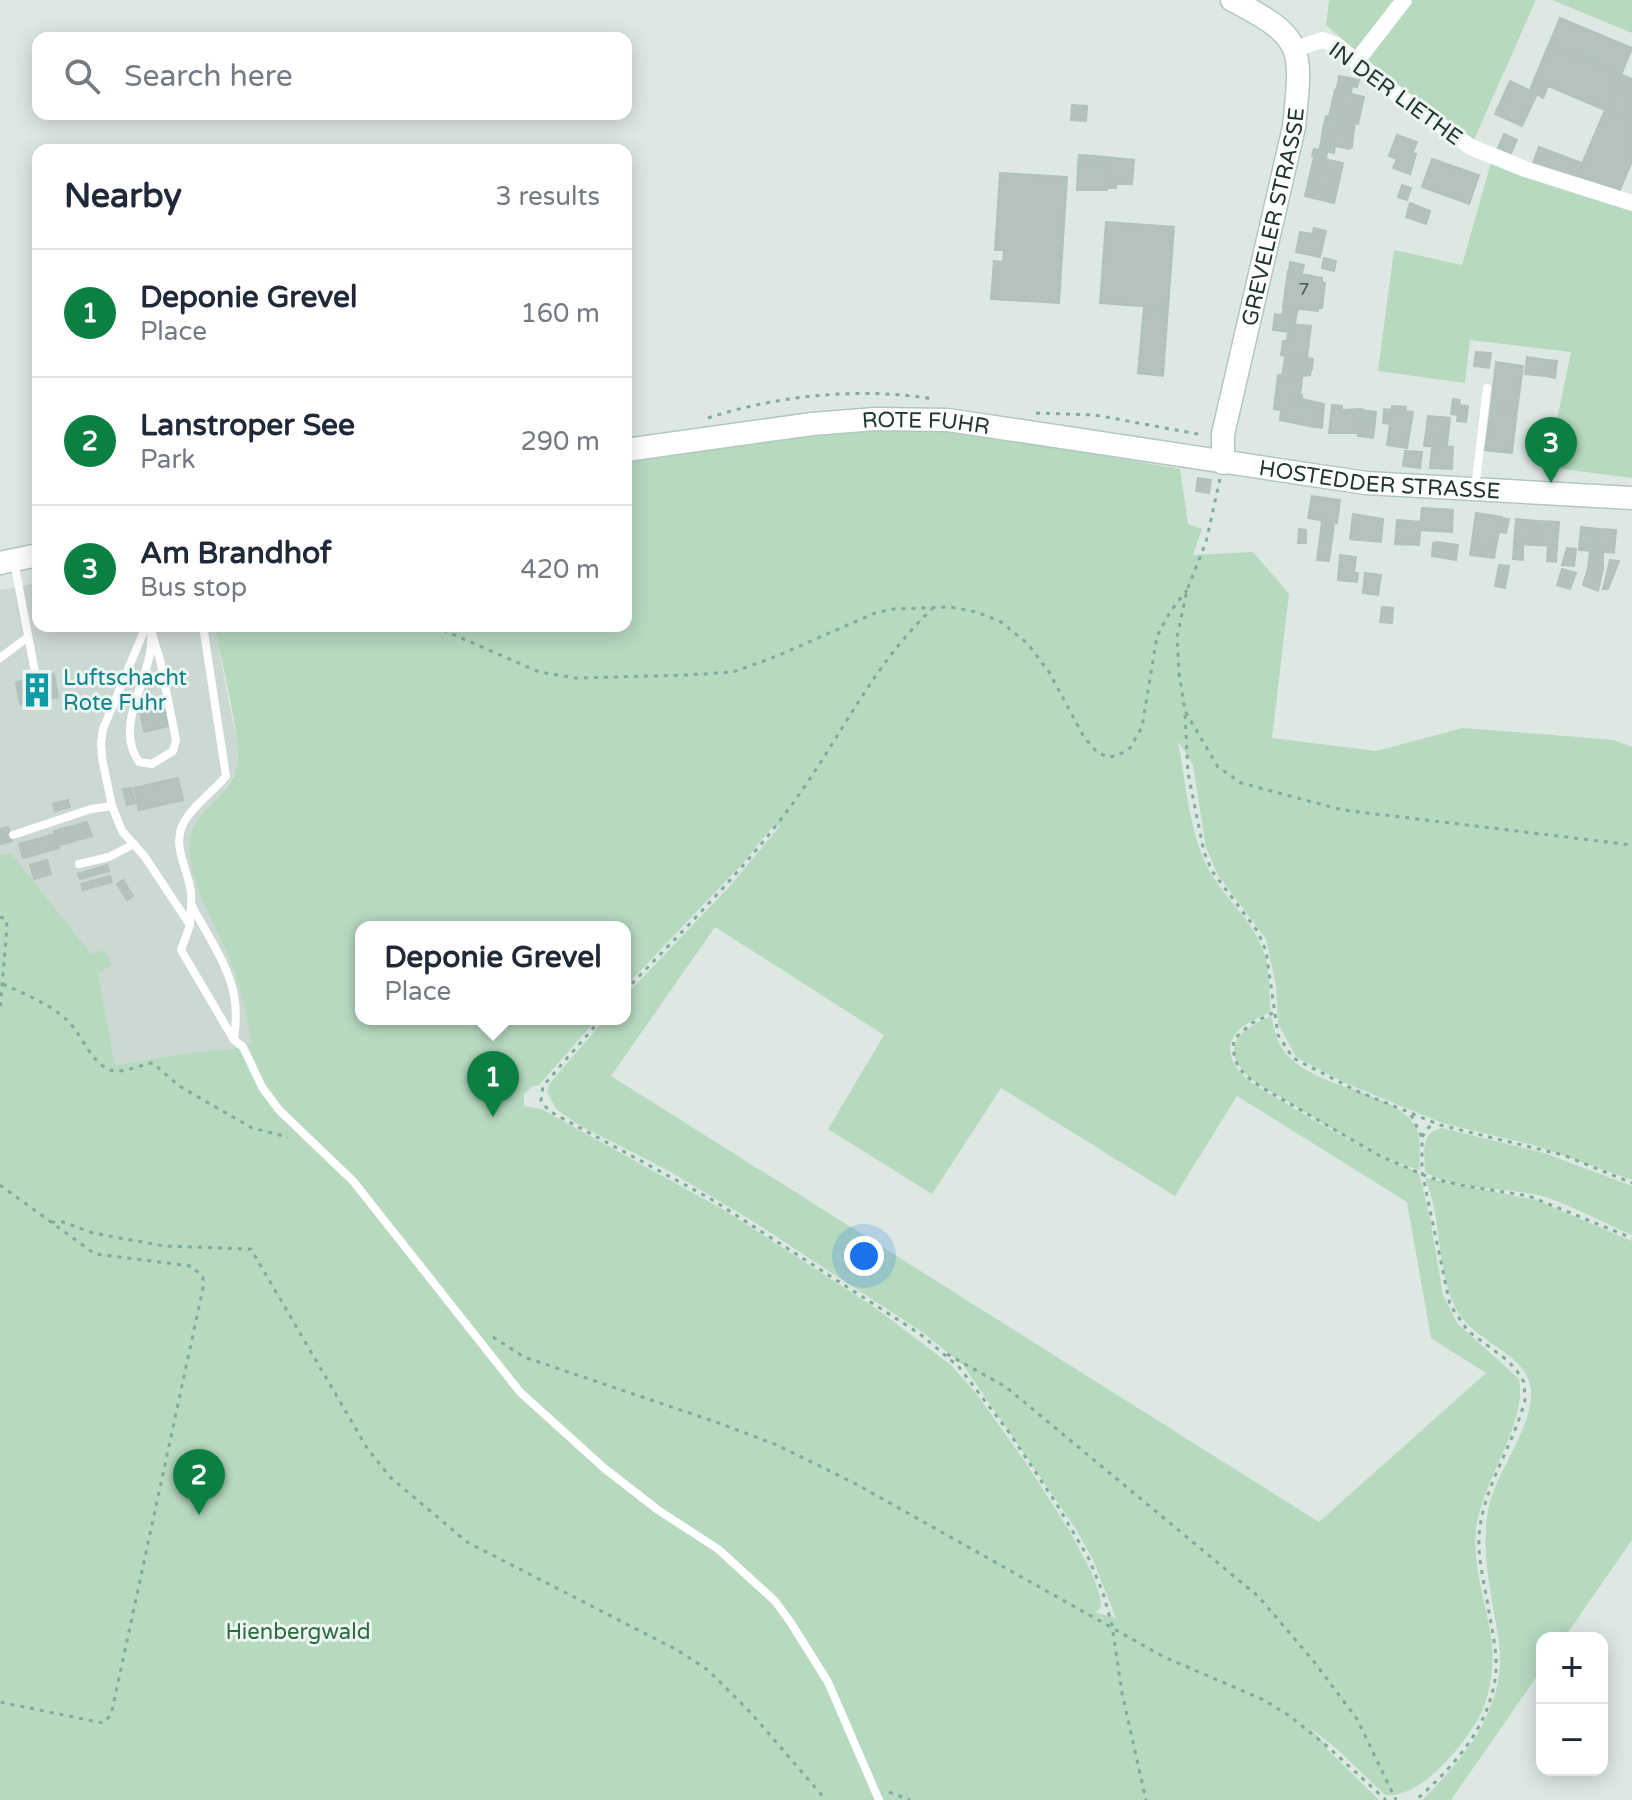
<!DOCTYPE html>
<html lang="en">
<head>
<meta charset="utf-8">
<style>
  :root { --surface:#fff; --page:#f2f2f3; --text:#1f2937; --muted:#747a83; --line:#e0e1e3; --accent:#0b8043 }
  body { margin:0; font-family:"Varela Round",sans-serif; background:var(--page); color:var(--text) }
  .controls { position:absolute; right:24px; bottom:24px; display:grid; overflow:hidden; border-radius:16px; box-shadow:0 4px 20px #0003 }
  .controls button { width:72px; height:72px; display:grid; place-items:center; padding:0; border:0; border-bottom:2px solid var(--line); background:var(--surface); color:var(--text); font:40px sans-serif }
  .you { position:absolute; left:864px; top:1256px; width:28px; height:28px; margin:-20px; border:6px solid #fff; border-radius:50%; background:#1a73e8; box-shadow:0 0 0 12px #1a73e833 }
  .badge { display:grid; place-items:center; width:52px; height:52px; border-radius:50%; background:var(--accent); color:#fff; font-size:26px; font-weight:700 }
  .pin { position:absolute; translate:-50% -66px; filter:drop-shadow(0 2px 4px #0008) }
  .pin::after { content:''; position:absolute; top:42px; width:28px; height:24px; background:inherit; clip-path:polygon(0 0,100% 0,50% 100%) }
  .popup { position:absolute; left:355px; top:921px; width:276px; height:104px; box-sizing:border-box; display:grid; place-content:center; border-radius:16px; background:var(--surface); filter:drop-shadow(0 2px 6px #0005); font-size:26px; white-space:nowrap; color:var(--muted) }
  .popup b { font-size:30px; color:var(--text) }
  .popup::after { content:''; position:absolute; left:50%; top:100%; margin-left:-16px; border:16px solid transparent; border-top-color:var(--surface) }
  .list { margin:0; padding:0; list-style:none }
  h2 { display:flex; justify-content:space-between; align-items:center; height:104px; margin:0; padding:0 32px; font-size:34px }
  h2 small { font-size:26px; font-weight:400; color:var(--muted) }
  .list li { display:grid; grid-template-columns:52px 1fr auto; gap:24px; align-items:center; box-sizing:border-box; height:128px; padding:0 32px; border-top:2px solid var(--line) }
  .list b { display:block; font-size:30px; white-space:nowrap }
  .list p { margin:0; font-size:26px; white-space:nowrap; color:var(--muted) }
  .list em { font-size:26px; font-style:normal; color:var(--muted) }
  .icon { flex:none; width:44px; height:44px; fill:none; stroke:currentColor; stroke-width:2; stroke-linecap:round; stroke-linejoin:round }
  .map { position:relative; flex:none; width:1632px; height:1800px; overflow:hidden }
  .search { position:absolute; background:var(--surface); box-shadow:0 4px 20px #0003; left:32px; top:32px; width:600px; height:88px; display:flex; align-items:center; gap:20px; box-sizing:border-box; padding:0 28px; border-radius:16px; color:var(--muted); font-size:30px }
  .panel { position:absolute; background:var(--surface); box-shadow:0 4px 20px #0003; left:32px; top:144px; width:600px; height:488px; border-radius:16px }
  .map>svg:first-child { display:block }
  .built { fill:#ccd8d2 }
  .green { fill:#b7d9be; fill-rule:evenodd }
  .building { fill:#b3c3bc; stroke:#b0c2ba; stroke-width:2 }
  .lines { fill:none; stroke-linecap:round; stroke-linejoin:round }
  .secondary-casing { stroke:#b1c8be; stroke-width:25 }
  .path { stroke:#7fab9b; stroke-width:3; stroke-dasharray:4 6; stroke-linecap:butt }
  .lane { stroke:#fff; stroke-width:8 }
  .street { stroke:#fff; stroke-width:16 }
  .secondary { stroke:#fff; stroke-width:22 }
  .labels { text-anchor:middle; stroke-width:6; stroke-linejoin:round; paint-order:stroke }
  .number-label { font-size:18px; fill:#455a53 }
  .street-label { font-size:22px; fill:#203730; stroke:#edf5f1 }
  .culture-label { font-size:22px; fill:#0d838f; stroke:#edf5f1; text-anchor:start }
  .park-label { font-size:22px; fill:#2c6c42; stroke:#edf5f1 }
</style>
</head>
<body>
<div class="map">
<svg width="1632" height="1800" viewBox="0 0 1632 1800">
  <rect width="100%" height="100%" fill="#dde8e3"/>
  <!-- built -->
  <path class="built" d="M38,583v43h176l23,116v27l-48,79 11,44 31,70 10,30 12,51 -22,6 -45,4 -71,12 -17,-92 7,-23 -14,5 -80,-102 -11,2v-265z"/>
  <!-- green -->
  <path class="green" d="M1329,0h207l-64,144 -70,-53 -76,-66z
    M1552,0h80v33z
    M1492,159l140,47v272l-85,-11 24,-115 -101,-12 -5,43 -87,-12 16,-121 68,15z
    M893,429l73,3 214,37 8,55 14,5 -9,26 60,-3 36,42 -17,144 104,13 87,-23 151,12 18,7v433l-95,-34 -95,-23 -99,-41 -47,-25 -18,-34 -2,-37 -10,-47 -48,-64 -12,-27 -13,-83 -15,-24c7,38 11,86 27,121 15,34 50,58 60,94 5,17 4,38 6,56 -13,6 -33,13 -39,28 -5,12 1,25 10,34 12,13 31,21 46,31 42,25 85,49 131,68l11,45 13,77 14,28 62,56c9,44 -38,103 -43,151 -4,39 12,77 16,115 2,20 -1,42 -8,61 -11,29 -61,94 -99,89l-48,-46 -28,-22 18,19v3l52,51h-1379v-945l11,-2 80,101 14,-4 7,15 -14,8 17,92 71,-12 45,-4 21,-6c-6,-28 -11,-56 -22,-83 -13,-32 -41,-79 -41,-114 1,-33 38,-46 47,-76 8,-25 -16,-114 -22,-144h412v-164l158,-23zM773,826h7l-51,61 -104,109v23h-20l-56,65 -2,8 9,17 23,16 90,46 85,51 168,110 41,33 113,164 17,31 23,58 -21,-6 6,-4 -1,-12 -9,-25 -22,-41 -43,-67 -51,-71 -24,-27 -77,-58 -150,-97 -183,-101 -17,-3v-12l9,-8 6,-1 58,-66h-236v-92h264v60l117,-123zM715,927l169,108 -56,94 104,65 69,-106 174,108 62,-100 170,106 24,136 55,35 -167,149 -708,-446z
    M1271,1016c3,9 4,21 9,29 25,45 114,43 136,82 6,12 3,29 4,43 -46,-12 -97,-47 -138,-72 -12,-7 -26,-14 -36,-24 -6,-6 -11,-13 -12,-21 -1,-20 22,-30 37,-37z
    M1442,1128l102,25 88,33v49c-28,-12 -57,-28 -86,-38 -34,-10 -92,-6 -121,-25 0,-19 -6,-39 17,-44z
    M1425,1178l111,22 96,41v299l-68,98h-22v31l-91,131h-29c43,-42 85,-93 77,-157 -6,-45 -19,-87 -11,-132 7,-39 45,-82 43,-120 -2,-35 -51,-48 -69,-73 -21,-29 -21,-71 -27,-105 -2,-12 -6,-24 -10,-35z"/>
  <!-- building -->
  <path class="building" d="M1560,18l72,30 -11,27 -72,-31z
    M1549,44l73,31 -15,36 -73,-31z
    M1622,75l10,4v43l-25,-11z
    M1339,76l20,4 -2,7 -19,-4z
    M1534,80l14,6 -5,12 -13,-8z
    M1510,81l27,13 -15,32 -27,-12z
    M1338,83l14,3 -1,8 -15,-4z
    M1335,90l29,7 -3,13 -29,-7z
    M1332,103l29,7 -3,14 -29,-7z
    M1072,105l15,1 -1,15 -15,-1z
    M1605,110l27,12v39l-13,31 -43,-14z
    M1326,116l29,7 -2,13 -30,-7z
    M1323,129l30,7 -1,11 -3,2 -28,-6z
    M1504,134l13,6 -6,13 -13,-5z
    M1397,135l20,7 -5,11 4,1 -6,20 -17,-6 4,-9 -8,-3z
    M1321,143l14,3 -1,7 -15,-3z
    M1539,147l43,16 -6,15 -43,-15z
    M1314,149l13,3 -1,7 -14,-3z
    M1079,155l16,1v10l-17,-1z
    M1095,156l39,4 -2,24h-16v4h-9l1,-22h-13z
    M1314,157l29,6 -3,14 -29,-7z
    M1432,159l47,16 -10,29 -47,-17z
    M1078,165l30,1 -1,24h-30z
    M1311,170l29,7 -3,13 -29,-7z
    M1000,173l67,4 -8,126 -68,-4 3,-38 9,1 1,-12h-9z
    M1308,183l29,7 -3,13 -29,-7z
    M1402,185l9,3 -4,12 -9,-3z
    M1410,203l20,8 -4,13 -20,-7z
    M1106,222l68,5 -6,81 -68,-5z
    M1314,228l12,3 -6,26 -24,-5 4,-20 12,2z
    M1324,258l12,3 -2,10 -12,-3z
    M1290,262l14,3 -2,8 -13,-2z
    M1288,271l34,7v4l3,1 -3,25h-4v3l-35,-4z
    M1144,306l24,2 -5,68 -25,-3z
    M1284,307l14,2 -2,8 -14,-2z
    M1275,314l21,3 -1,7h-6l-1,8 -15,-2z
    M1289,324l22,2 -4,32 -26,-3 2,-14h4z
    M1476,352l15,1 -2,15 -15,-2z
    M1285,356l28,3 -1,10 -28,-4z
    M1527,357l20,3 -2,16 -20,-2z
    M1547,360l10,1 -2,17 -10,-2z
    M1496,362l27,4 -6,44 -26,-4z
    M1284,365l13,2 -1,10 -14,-2z
    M1297,367l14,2 -1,6 -14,2z
    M1278,375l24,3 -2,17h-5l-1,10 23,3 -3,19 -34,-7 1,-10 -7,-1z
    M1295,395h7v4l22,5 -2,24 -8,-1 3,-19 -23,-3z
    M1453,399l7,1 -2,15 -7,-1z
    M1332,405l10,1v4l20,-1 -3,24h-30z
    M1460,405l8,1 -2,16 -9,-1z
    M1392,406l14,1 -1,4 8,1 -6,36 -20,-3 3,-21 -7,-1 1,-14 8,1z
    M1491,406l26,4 -5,43 -27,-3z
    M1362,410l14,2 -1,11 -15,-1z
    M1428,416l22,2 -2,17 -22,-3z
    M1360,422l15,1 -2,15 -15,-2z
    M1426,432l22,3 -1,12 -23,-1z
    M1432,446l21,1 -1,22 -22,-1z
    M1405,451l17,1 -2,16 -17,-2z
    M1198,478l13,2 -2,13 -13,-2z
    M1312,496l28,4 -3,23 -29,-5z
    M1422,508l31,2 -1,22 -32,-2z
    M1476,513l26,4 -7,35 -24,-4z
    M1353,514l30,5 -2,23 -31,-3z
    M1501,518l8,1 -3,14 -7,-1z
    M1516,519l22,2 -2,24 -22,-1z
    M1322,520l12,2 -1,10 -12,-2z
    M1397,520l24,2 -2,23 -24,-1z
    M1538,521l21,1 -2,24 -21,-1z
    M1581,527l18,2 -2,22 -18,-1z
    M1299,529l7,1v13h-8z
    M1599,529l17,1 -2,23 -17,-2z
    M1321,530l12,2 -4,29 -12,-1z
    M1437,542l21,3 -2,15 -24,-4 1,-13z
    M1514,544h9v16l-10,-1z
    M1548,545l9,1 -1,16 -9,-1z
    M1471,548l24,4 -1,6 -24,-3z
    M1567,548l9,1 -2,17 -12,-1z
    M1590,551h7l-2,17h-7z
    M1597,551l6,1v17l-8,-1z
    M1340,555l16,2 -2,16h4l-1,9 -19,-2z
    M1610,560l9,1 -11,28h-5z
    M1499,565l10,1 -4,22 -10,-2z
    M1588,568l15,1 -5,22 -15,-6z
    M1562,569l14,4 -6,16 -13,-4z
    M1365,573l16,2 -3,20 -15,-2z
    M1382,607l11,1 -1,15 -12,-1z
    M54,674l4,23 -38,7 -4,-22z
    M162,699l6,27 -24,6 -5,-27z
    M178,778l5,22 -44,10 -5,-22z
    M131,788l4,15 -8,2 -4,-16z
    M68,800l2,7 -15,4 -2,-7z
    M87,822l5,14 -15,4 -4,-14z
    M73,826l4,14 -9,3 -4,-15z
    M8,827l4,14 -11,3 -1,-15z
    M64,828l4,15 -10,2 -4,-14z
    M55,834l4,14 -36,10 -4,-14z
    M47,860l4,14 -17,5 -4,-14z
    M107,865l2,6 -29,8 -2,-5z
    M110,876l2,6 -29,8 -2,-6z
    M123,880l10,16 -6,4 -10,-16z"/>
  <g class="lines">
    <!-- secondary casing -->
    <g class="secondary-casing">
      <g id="secondary">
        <path id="s1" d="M626,450l186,-26 63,-5 73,1 418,63 266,15"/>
        <path id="s2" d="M1223,463v-29l71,-307c8,-79 12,-89 -62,-127"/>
        <path d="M0,563l38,-8"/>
      </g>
    </g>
    <!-- path -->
    <path class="path" d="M1036,413l59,2 108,20
      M708,418c70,-23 153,-31 226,-19
      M1220,479l-14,63 -19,48 -10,47 2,36 6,38 33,56 23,16 102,27 289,35
      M434,626l105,46 37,6 112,-3 45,-3 44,-16 98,-43 19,-4 56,-2 27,5 24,10 27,22 21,28 35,65 12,14 11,6 10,-1 13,-8 12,-21 15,-91 13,-24 17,-22
      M1185,715l3,58 16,79 8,19 46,61 8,19 12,84 15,23 64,33 83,34 123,30 69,28
      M0,917l6,2 1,8 -7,82
      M3,984c22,10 49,21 66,38 13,14 22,40 41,48 12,4 29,-5 43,-7l26,23 73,42 36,9
      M625,991c60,-63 122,-123 173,-195 44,-62 78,-135 134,-187
      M1273,1013l-21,10 -18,16c-3,25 8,35 27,48l119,69 51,22 29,7 69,11 103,42
      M601,1019l-58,67 -2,15 8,10 162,88 209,135 39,33 49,64 48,72 33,56 14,34 9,32 10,68 24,107
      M1411,1115l11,22v35l28,133 18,26 39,29 10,11 7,11 1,18c-11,43 -39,83 -45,127 -4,27 4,53 8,79 4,26 12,54 6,79 -9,47 -43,84 -78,115
      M1422,1137l7,-10 7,-1
      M0,1185l95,69 96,12 12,11v11l-92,427 -8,8 -103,-21
      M51,1222h12l30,11 71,13 87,3 116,199 23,29 77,65 210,108 31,20 43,43 75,87
      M493,1337l31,20 192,65 61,23 79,39 308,173 100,43 27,17 36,29 59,54
      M947,1354l59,33 253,210 56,66 42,56 39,81
      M889,1792l21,8"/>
    <!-- lane -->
    <path class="lane" d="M1475,489l12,-101
      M14,561l21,111
      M146,626l-43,103 -2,14 1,15 10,48 10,25 23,26 45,68 -9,25 53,90 9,7 19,40 17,23 74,71 167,211 84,76 54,42 60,39 57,52 16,22 37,59 51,118
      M150,626c10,45 -40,94 -11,136l13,2 21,-13 3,-11 -16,-80 -8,-26
      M0,658l28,-21
      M13,835l78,-26 21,-3
      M79,864l30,-7 25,-13
      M191,904c15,29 37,60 43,91 3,15 2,30 0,45
      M190,924c0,-10 2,-21 1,-32 -3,-22 -19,-46 -8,-68 9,-18 30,-32 43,-48l-23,-150"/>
    <!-- street -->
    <path class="street" d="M1296,49l26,-9 14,5 63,51 72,51 54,22 107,34
      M1356,62l48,-62"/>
    <!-- secondary -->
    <use href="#secondary" class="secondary"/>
  </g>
  <!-- icons -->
  <defs>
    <g id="building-bare" transform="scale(2.76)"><path d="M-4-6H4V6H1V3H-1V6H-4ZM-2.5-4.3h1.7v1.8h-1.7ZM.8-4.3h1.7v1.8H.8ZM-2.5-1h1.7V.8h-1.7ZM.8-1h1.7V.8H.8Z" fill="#0f9aa8" stroke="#edf5f1" stroke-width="2.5" paint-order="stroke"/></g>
  </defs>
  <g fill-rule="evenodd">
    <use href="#building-bare" x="37" y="690"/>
  </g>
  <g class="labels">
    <!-- number labels -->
    <g class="number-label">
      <text x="1304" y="295">7</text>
    </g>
    <!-- street labels -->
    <g class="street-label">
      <text transform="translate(1396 93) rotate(36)" y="8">IN DER LIETHE</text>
      <text dy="8" stroke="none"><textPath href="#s2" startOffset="252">GREVELER STRASSE</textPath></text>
      <text dy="8" stroke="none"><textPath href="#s1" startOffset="302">ROTE FUHR</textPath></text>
      <text dy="8" stroke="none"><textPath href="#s1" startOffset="760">HOSTEDDER STRASSE</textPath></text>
    </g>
    <!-- culture labels -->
    <g class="culture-label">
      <text x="63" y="685">Luftschacht<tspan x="63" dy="25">Rote Fuhr</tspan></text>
    </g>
    <!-- park labels -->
    <g class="park-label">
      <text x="298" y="1639">Hienbergwald</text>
    </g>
  </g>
</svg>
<div class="controls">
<button>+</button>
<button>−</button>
</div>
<div class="you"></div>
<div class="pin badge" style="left:493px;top:1117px">1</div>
<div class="popup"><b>Deponie Grevel</b>Place</div>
<div class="pin badge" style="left:199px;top:1515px">2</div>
<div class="pin badge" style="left:1551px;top:483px">3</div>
<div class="search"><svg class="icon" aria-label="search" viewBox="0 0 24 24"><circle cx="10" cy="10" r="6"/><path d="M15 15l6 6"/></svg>Search here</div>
<section class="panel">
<h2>Nearby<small>3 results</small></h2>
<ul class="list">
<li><span class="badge">1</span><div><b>Deponie Grevel</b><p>Place</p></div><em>160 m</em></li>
<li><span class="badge">2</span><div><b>Lanstroper See</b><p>Park</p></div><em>290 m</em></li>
<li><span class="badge">3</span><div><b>Am Brandhof</b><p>Bus stop</p></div><em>420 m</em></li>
</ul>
</section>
</div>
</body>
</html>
